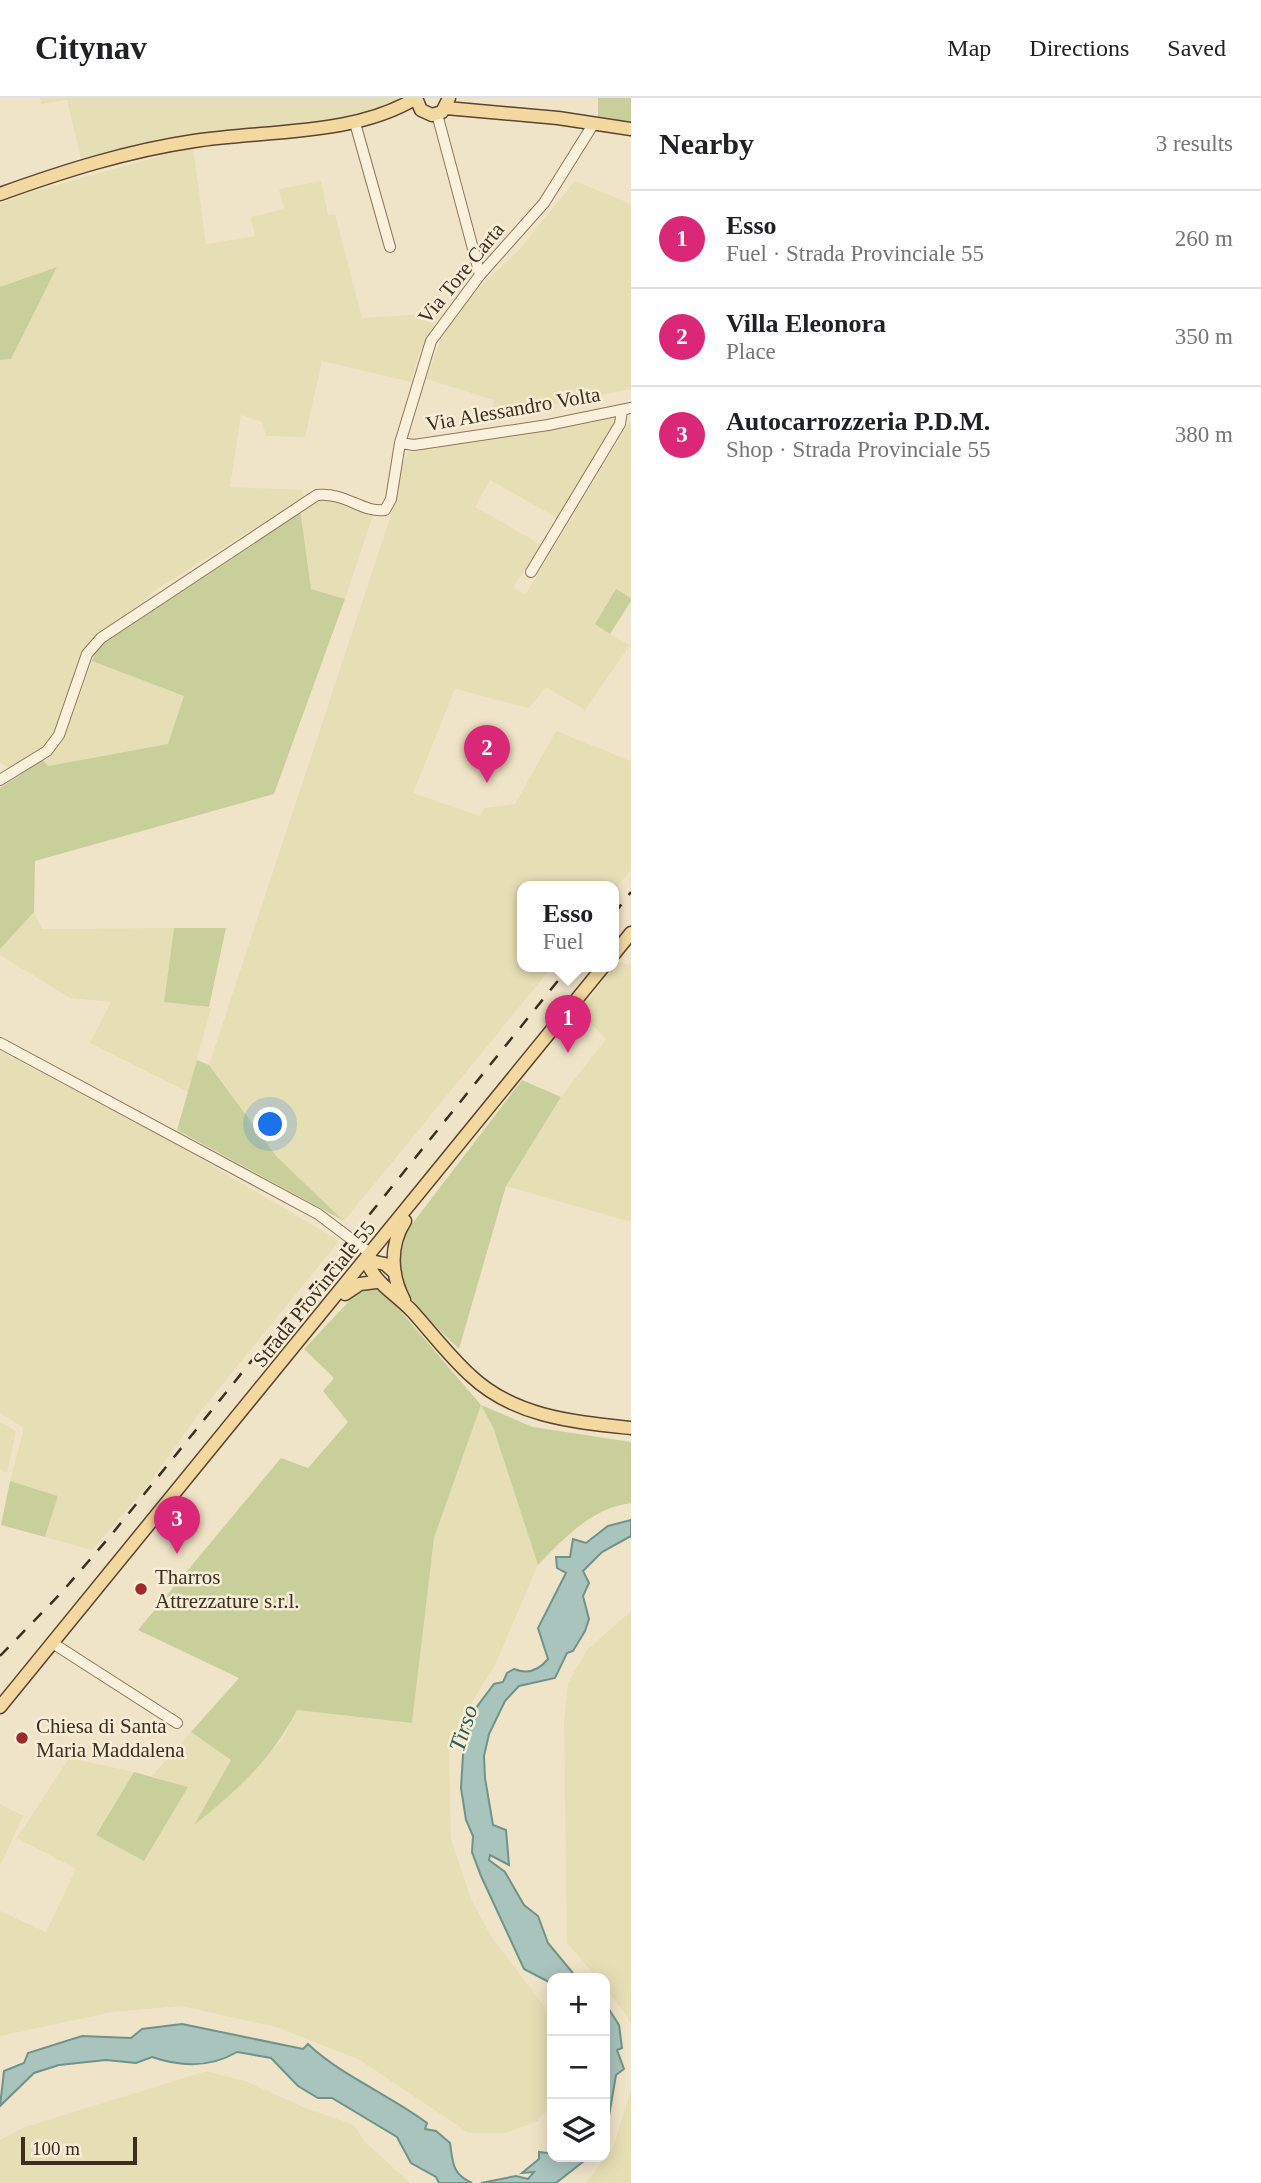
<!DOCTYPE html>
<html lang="en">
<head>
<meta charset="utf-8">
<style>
  :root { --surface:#fff; --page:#f2f2f2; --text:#202124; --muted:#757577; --line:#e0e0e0; --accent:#db2777 }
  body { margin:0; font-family:"Times New Roman",serif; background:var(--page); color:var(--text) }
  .controls { position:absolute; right:21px; bottom:21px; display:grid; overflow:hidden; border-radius:14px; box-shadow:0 4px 18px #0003 }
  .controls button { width:63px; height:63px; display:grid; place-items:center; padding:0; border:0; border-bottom:2px solid var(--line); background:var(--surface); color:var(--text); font:35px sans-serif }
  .scale { position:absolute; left:21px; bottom:18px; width:116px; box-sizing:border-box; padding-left:7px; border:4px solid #3d2e20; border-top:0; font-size:19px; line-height:24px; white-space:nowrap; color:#3d2e20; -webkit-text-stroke:5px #f7eed8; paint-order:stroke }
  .you { position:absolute; left:271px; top:1027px; width:24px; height:24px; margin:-18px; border:5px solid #fff; border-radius:50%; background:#1a73e8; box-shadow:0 0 0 10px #1a73e833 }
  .badge { display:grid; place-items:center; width:46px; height:46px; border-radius:50%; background:var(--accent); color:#fff; font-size:23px; font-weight:700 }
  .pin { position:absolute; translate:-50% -58px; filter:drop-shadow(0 2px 4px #0008) }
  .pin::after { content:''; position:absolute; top:37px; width:24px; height:21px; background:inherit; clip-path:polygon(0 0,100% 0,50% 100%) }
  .popup { position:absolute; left:517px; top:783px; width:102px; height:91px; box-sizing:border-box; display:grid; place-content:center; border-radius:14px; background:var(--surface); filter:drop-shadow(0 2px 5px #0005); font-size:23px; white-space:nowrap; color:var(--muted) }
  .popup b { font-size:26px; color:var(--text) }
  .popup::after { content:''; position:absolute; left:50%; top:100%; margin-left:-14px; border:14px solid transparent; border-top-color:var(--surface) }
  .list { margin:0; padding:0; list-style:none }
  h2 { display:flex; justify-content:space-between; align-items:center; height:91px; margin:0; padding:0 28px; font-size:30px }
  h2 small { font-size:23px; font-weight:400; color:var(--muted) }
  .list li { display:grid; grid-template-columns:46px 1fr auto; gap:21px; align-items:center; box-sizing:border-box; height:98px; padding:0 28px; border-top:2px solid var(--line) }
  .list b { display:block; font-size:26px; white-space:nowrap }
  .list p { margin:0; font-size:23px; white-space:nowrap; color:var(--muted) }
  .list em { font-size:23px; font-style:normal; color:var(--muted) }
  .icon { flex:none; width:38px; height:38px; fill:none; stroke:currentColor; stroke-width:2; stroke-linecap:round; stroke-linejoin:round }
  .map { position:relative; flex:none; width:631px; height:2085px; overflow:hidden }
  header { display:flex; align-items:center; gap:42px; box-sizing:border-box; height:98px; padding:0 35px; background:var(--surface); border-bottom:2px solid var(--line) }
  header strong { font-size:33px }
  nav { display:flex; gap:38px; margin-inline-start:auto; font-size:24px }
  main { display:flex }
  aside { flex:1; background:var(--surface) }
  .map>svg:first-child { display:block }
  .farmland { fill:#e6deb5 }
  .green { fill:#c9cf9b }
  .water { fill:#a9c4bc; stroke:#6f938a; stroke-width:2 }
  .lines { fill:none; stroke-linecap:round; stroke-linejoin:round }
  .minor-casing { stroke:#8d765c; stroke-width:12 }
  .major-casing { stroke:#5b4430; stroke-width:15 }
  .minor { stroke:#faf1dc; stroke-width:10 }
  .major { stroke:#f3d9a0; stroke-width:12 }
  .rail { stroke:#3d2e20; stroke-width:2.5; stroke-dasharray:12 12; stroke-linecap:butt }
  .poi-dot { fill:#9e2a2b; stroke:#f7eed8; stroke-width:2.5 }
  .labels { text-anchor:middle; stroke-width:5; stroke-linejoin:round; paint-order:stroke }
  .street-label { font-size:21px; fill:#3d2e20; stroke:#f7eed8 }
  .poi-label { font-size:21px; fill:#3d2e20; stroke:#f7eed8; text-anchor:start }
  .water-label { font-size:23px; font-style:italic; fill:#2f5d5a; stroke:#f7eed8 }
</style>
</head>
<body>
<header>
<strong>Citynav</strong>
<nav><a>Map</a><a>Directions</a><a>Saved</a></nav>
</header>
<main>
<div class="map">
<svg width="631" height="2085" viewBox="0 0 631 2085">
  <rect width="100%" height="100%" fill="#f0e4c8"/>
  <!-- farmland -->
  <path class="farmland" d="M40,0h383l7,10 -306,41 -27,6 -15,8 -15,-63 -26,4z
    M193,49l13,97 49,-8 -4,-19 33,-8 -5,-20 42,-8 7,34 7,-1 27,104 79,-5 -21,38 -9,31 -89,-21 -17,76 -39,-1 -4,-14 -21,-7 -11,72 73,3 1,7 -147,92 -65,54 -40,100 -43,25 -9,-6v-402l11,-2 46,-90 -57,19v-83l31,-12z
    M575,83l56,23v185l-141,28 4,-17 -68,-21 24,-64 68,-64z
    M611,318l4,2 1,7 -59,93 -67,-38 -15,27 67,38 -29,42 12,8 106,-175v178l-15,-9 -6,45 20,11 -45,65 -39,-23 -17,21 -74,-19 -42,104 67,23 4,-8 31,-4 41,-73 75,30v109l-17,20v-3h-92v80h30l-208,254 -67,-64 -68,-92 182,-550 6,-42 12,-21z
    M324,400l16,2 33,15 -28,84 -34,-10 -11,-80z
    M92,563l93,35 -17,48 -121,22 -4,-6 10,-8 17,-29z
    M34,814l8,17 132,-1 -10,73 47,7 -23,84 -98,-49 21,-41 -41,-4 -70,-43v-6z
    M618,864l13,3v257l-125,-36 55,-89 45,-58 -27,-28z
    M0,953l179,95 160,95 -139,171 -54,76 -54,62 -47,-13 13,-41 -48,-15 14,-53 -24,-15z
    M481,1307l12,22 45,138 -43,100 -34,55 -12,33 2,86 20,60 20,37 61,81v88l-15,16 -31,12h-37l-109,-73 -84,-33 -95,-21 -69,6 -112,24v-125l46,21 30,-63 -59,-31 52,-80 65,14 -38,62 91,-47 -35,-11 39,-44 40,28 -36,63 87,-83 15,-30 115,13 22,-185z
    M0,1324l16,9 -9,42 -7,-4z
    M631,1513v414l-6,-12 -20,-25v-10h-8l-30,-35 -3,-220 4,-40 19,-33z
    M0,1706l23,12 -23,50z
    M207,1973l41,11 55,25 51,18 11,17 45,41h-410v-43l25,-13z
    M631,1991v94h-45l28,-38z"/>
  <!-- green -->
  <path class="green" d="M598,0h33v25l-33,-5z
    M57,169l-46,92 -11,1v-73z
    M300,411l11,80 34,10 -71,195 -239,67 -1,51 -34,37v-161l43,-28 5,6 120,-22 16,-48 -92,-35 8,-19z
    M616,491l15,9v3l-21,33 -15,-10z
    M174,830h52l-17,79 -45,-5z
    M197,962l12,5 68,92 67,64 -167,-91z
    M522,982l39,17 -55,89 -47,163c-37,-38 -78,-64 -50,-121z
    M369,1190l11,1 12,12 89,104 52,22 98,15v61c-39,5 -67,35 -93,62l-45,-138 -12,-22 -47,133 -22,185 -115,-13c-25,49 -60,81 -103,115l37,-65 -40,-28 48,-54 -101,-48 143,-172 27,10 40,-46 -25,-31 11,-13 -30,-29 50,-53z
    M10,1383l48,15 -13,41 -44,-12z
    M134,1674l54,15 -44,74 -48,-26z"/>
  <!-- water -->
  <path class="water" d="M631,1422v16l-29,16 -19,19 6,12 -6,13 6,23 -4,12 -12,20 -6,2 -12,25 -36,8 -14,15 -16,33 -5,22 1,22 8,47 13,5 3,35 -19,-10 -1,5 16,12 19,33 14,11 10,27 29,35h-25v12l-3,-8 -25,-13 -43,-93 -9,-24 1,-16 -7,-16 -5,-32 2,-33 7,-39 24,-32 9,-2 4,-9 7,-4c14,6 25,1 34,-10l-10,-31 28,-55 -9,-5 -1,-11h14l3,-18 13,4 22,-17z
    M605,1905l14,22 3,23 -5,2 7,19 -8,6 -7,41 -4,9v-76l3,-4z
    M182,1926l121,25 5,-5c32,31 82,51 119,79l-2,6 11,2 14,12c3,20 2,31 22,40h-33l-3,-6 -25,-14 -14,-26 -65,-39h-14l-20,-12 -27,-28 -34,-6c-27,16 -56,15 -85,5l-16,6 -30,-3 -47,5 -25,8 -34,33 4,-35 20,-8 4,-10 54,-17 49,2 11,-9z
    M552,2052v7h37l-33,26h-75l35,-7 12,3 6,-7 -12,1 17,-14v-7l8,1z"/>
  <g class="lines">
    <!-- minor casing -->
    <g class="minor-casing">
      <path id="minor" d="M437,16l43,161
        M355,25l35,124
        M400,345l14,2 134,-20 83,-17
        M531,474l89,-148 2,-14
        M0,682l47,-29 12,-16 28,-81 14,-16 216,-143c29,-3 45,18 68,15l6,-11 9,-56 31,-102 49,-66 64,-72 50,-80
        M0,945l318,171 53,40
        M54,1546l123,79"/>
    </g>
    <!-- major casing -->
    <g class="major-casing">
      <path id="major" d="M416,0l5,12 11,5 10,-3 7,-14
        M446,10l112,10 73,11
        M0,96c64,-23 127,-43 194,-53 71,-11 161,-5 222,-43
        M614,856l17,-21
        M366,1162c10,25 28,32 46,51 19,21 37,45 58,64 44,42 104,47 161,53
        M366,1162l19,4 10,9
        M345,1196l15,-10 16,-2
        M404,1202c-13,-25 -15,-54 1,-79
        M0,1609l603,-740"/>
    </g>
    <!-- minor -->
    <use href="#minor" class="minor"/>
    <!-- major -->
    <use href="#major" class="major"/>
    <!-- rail -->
    <path class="rail" d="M614,816l17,-22
      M0,1558l62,-64 50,-58 457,-567"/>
  </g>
  <!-- markers -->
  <g class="poi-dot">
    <circle cx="141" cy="1491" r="7"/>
    <circle cx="22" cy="1640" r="7"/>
  </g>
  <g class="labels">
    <!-- street labels -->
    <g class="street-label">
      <text transform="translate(461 175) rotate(-51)" y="7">Via Tore Carta</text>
      <text transform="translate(513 311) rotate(-10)" y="7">Via Alessandro Volta</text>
      <text transform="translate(314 1196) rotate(-51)" y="7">Strada Provinciale 55</text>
    </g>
    <!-- poi labels -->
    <g class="poi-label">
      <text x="155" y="1486">Tharros<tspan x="155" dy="24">Attrezzature s.r.l.</tspan></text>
      <text x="36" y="1635">Chiesa di Santa<tspan x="36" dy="24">Maria Maddalena</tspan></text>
    </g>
    <!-- water labels -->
    <g class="water-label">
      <text transform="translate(463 1630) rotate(-72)" y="8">Tirso</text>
    </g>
  </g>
</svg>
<div class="controls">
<button>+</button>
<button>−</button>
<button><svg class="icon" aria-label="layers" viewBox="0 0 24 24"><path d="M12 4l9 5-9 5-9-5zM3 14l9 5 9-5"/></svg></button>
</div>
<div class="scale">100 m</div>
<div class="you"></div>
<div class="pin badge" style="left:568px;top:955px">1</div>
<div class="popup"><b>Esso</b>Fuel</div>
<div class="pin badge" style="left:487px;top:685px">2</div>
<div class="pin badge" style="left:177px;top:1456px">3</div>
</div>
<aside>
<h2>Nearby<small>3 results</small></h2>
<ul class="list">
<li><span class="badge">1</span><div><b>Esso</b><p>Fuel · Strada Provinciale 55</p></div><em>260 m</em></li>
<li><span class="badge">2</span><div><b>Villa Eleonora</b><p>Place</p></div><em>350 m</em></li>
<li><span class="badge">3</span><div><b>Autocarrozzeria P.D.M.</b><p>Shop · Strada Provinciale 55</p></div><em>380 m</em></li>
</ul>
</aside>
</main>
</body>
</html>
